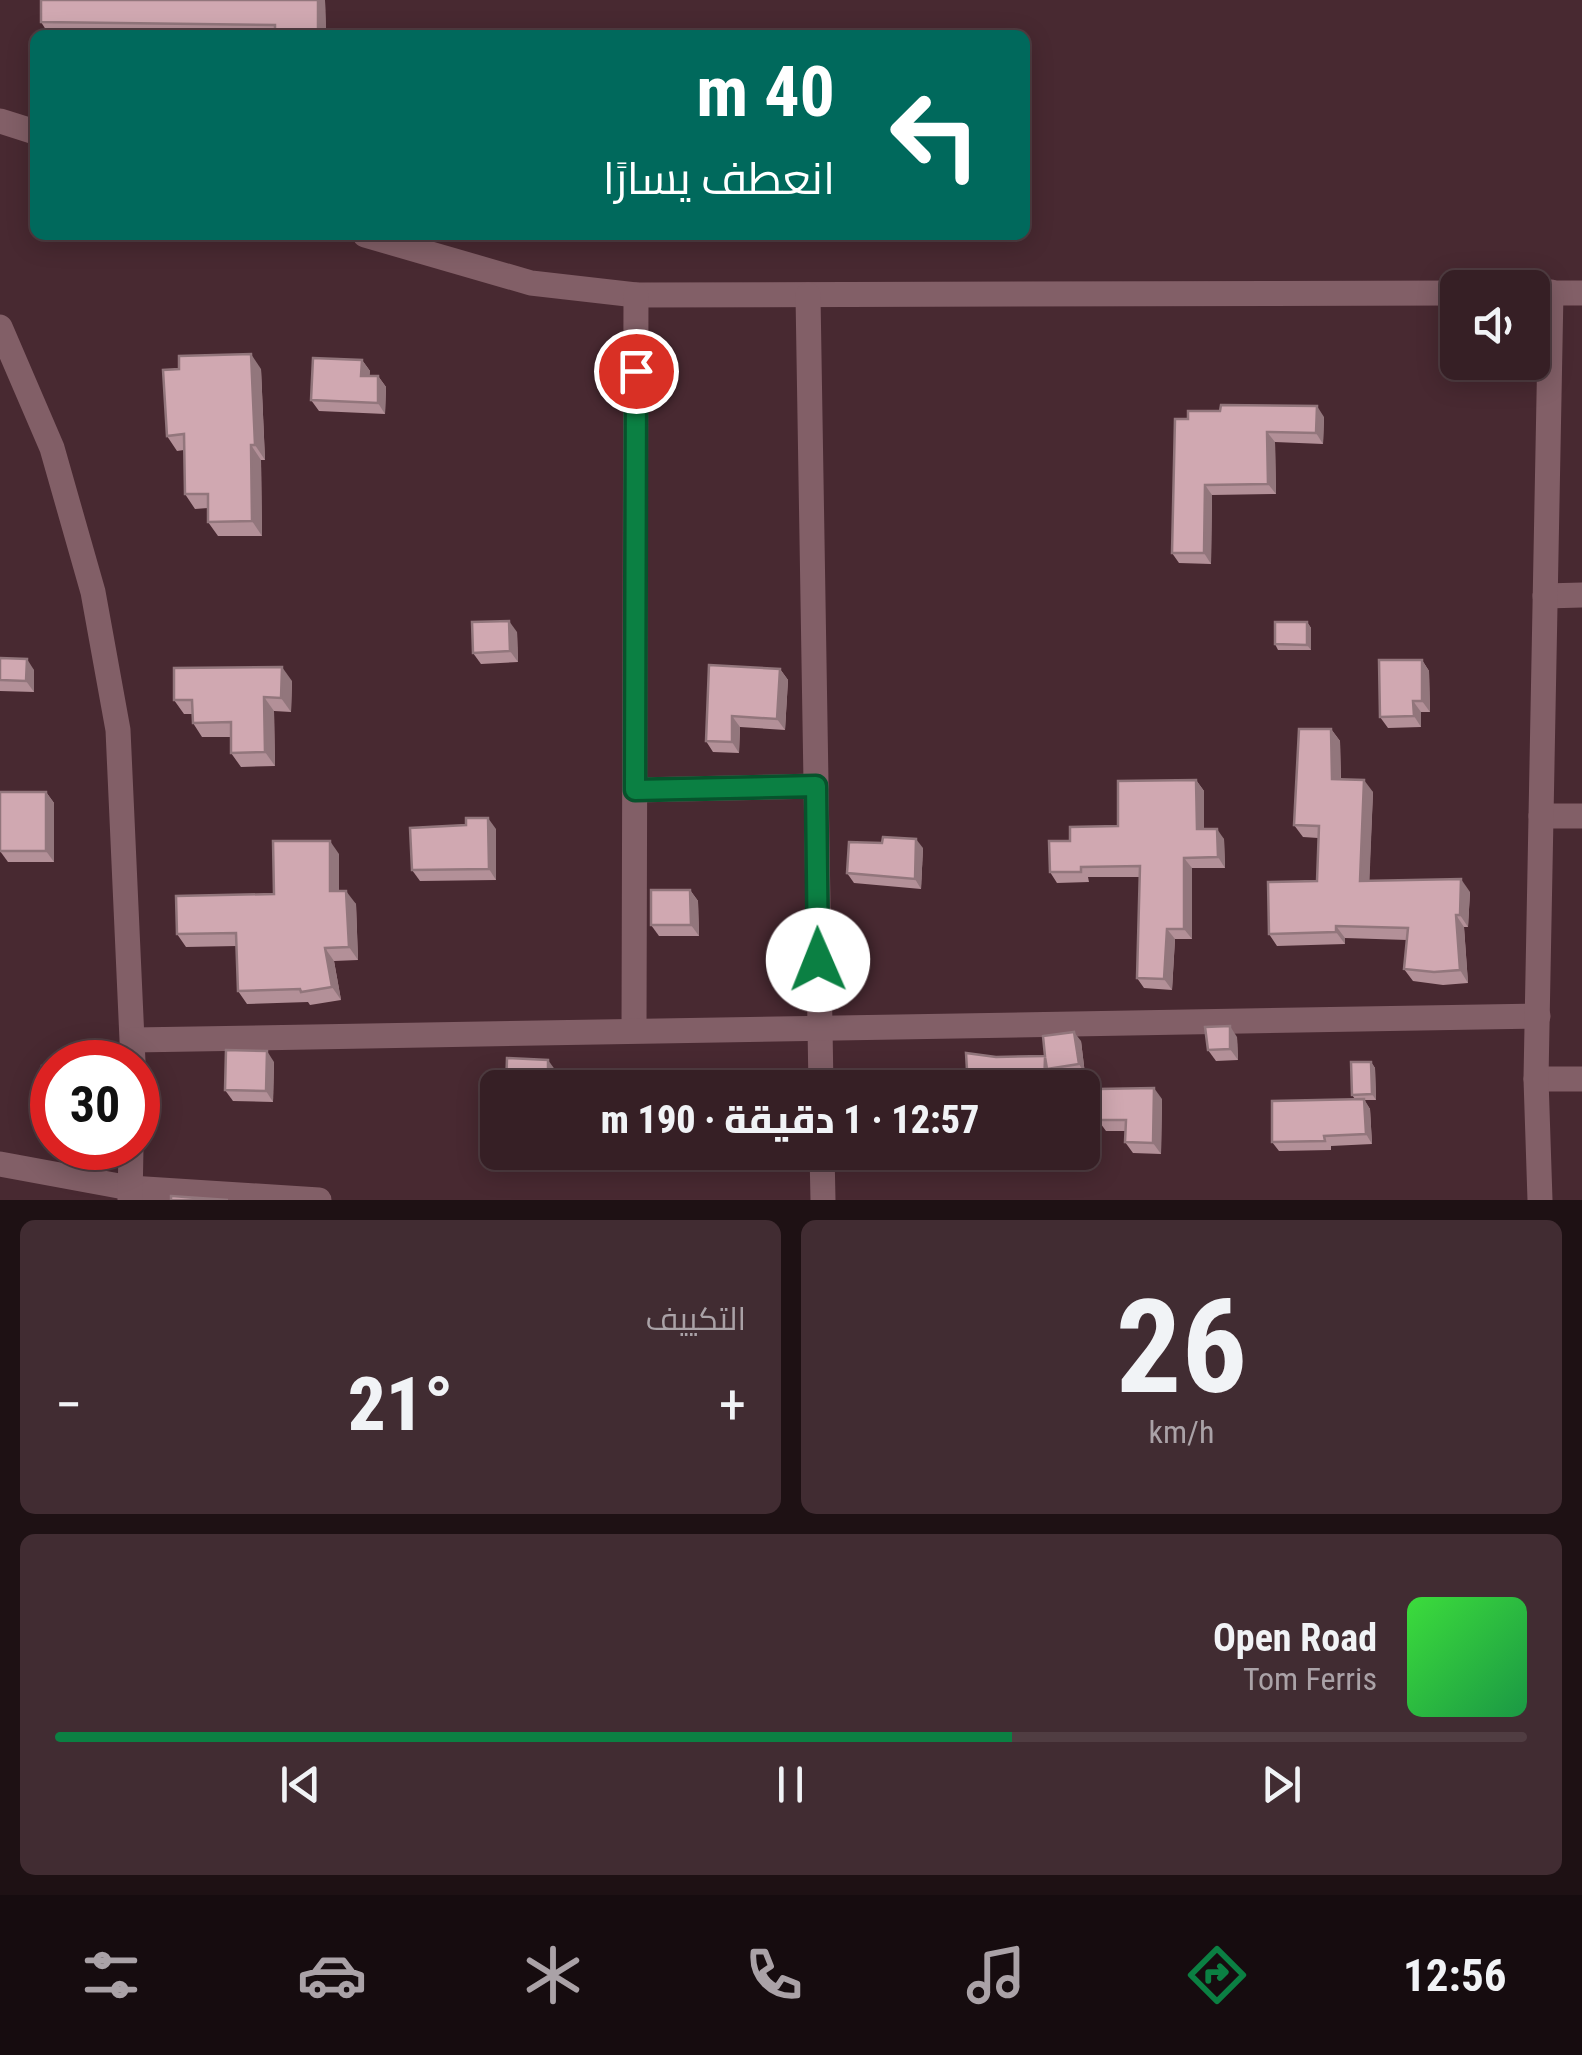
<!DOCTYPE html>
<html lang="ar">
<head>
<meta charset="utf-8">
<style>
  :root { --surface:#361f25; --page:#412c32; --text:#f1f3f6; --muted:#aaa2a7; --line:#503d42; --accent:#0b8043 }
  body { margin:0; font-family:"Roboto Condensed",Cairo,sans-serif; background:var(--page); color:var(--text); direction:rtl; height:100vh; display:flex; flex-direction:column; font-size:38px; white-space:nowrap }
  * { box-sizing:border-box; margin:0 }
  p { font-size:32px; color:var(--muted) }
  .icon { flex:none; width:55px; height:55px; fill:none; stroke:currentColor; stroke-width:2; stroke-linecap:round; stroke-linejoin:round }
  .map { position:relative; height:1200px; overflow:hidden; direction:ltr }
  .sheet { display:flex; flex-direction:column; gap:20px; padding:20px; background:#1e1114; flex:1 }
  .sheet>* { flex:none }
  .hud { position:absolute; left:30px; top:30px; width:1000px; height:210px; border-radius:15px; box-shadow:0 5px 25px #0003,0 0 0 2px var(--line); direction:rtl; background:#00695c; color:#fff; overflow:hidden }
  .controls { position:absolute; left:1440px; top:270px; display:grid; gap:20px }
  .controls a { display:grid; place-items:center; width:110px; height:110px; border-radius:15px; background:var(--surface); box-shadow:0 5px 25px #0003,0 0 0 2px var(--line); font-size:50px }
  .speed { position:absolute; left:30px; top:1040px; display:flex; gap:20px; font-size:50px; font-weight:700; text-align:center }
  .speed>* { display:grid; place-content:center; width:130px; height:130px; border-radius:50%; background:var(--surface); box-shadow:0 5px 25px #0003,0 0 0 2px var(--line); line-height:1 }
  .speed .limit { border:15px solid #d22; background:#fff; color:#111 }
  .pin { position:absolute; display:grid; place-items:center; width:85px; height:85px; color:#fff; margin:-42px; border:5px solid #fff; border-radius:50%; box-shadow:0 2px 10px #0007 }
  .me { position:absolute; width:110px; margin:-55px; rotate:359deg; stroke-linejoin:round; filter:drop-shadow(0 0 8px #0008) }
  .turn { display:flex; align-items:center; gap:35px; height:210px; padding:0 30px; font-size:45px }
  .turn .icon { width:130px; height:130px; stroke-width:2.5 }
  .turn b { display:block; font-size:70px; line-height:85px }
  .big { font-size:75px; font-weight:800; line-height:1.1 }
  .sheet .tile { flex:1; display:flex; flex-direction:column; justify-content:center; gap:15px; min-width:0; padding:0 35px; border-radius:15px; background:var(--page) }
  .sheet .dial { align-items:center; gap:0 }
  .dial b { font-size:130px; line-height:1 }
  .song { display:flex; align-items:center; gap:30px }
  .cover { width:120px; height:120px; border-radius:15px; background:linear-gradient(135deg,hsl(120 70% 55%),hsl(140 70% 35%)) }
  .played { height:10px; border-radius:5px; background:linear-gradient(90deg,var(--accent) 65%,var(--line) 65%) }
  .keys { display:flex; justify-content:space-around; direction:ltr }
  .heat { display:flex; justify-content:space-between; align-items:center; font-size:55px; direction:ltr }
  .sheet .tiles { flex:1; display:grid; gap:20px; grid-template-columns:1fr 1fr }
  .tile:last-child { grid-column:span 2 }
  .trip { position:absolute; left:480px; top:1070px; width:620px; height:100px; border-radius:15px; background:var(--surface); box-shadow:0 5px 25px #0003,0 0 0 2px var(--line); font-weight:800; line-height:100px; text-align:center; direction:rtl }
  .menu { display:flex; height:160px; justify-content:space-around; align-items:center; background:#160c0f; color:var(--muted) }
  .menu .icon { width:70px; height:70px }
  .menu .active { color:var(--accent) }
  .menu b { font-size:45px; color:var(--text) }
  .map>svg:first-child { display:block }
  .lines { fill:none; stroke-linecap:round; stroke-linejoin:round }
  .minor { stroke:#825f67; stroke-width:25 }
  .wall { fill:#b39098 }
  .shaded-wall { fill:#92767c }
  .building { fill:#d0a8b1; stroke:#92767c; stroke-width:2.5 }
  .route-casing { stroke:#07532c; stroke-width:25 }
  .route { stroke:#0b8043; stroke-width:18 }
</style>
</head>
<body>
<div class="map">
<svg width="1582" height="1200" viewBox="0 0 1582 1200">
  <rect width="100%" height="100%" fill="#482931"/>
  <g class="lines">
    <g class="minor">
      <path d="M0 121 35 132"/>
      <path d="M365 235 531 283 636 295 1458 293"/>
      <path d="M1532 293H1582"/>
      <path d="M808 295 821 1088"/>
      <path d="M0 327 52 448 93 592 118 730 133 1062"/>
      <path d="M1545 596 1582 595"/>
      <path d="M635 790 816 786"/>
      <path d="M1541 816H1582"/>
      <path d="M634 1030 636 295"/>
      <path d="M133 1040 1538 1016"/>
      <path d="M1536 1079H1582"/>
      <path d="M822 1152 823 1200"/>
      <path d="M0 1164 130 1188 319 1200"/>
      <path d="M130 1200 131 1148"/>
      <path d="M1540 1200 1536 1079 1551 292"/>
    </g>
  </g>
  <g class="wall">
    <path d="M325 0 326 35 48 33 41 22Z"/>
    <path d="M362 360 370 371 369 376H378L386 387 385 414 319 411 311 400Z"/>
    <path d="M261 369 265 460H261L262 536H218L208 522V508L195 509 185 494 184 450 177 451 167 436Z"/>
    <path d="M1324 417 1323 444 1275 442 1276 494 1212 495 1211 564 1179 563 1172 553 1188 419Z"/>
    <path d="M1307 622 1311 628V650H1278L1275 644Z"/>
    <path d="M517 632 518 662 481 664 473 653Z"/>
    <path d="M0 658 34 670V692L0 691Z"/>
    <path d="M1422 660 1429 671 1430 712H1421V727L1388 728 1380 717Z"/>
    <path d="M780 669 788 680 785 730 740 727 739 753 713 752 706 741Z"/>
    <path d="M292 681 291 712 274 711 275 766 241 767 231 753V737H202L193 723 192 714H184L174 700Z"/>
    <path d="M1331 729 1340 741 1341 779 1373 792 1369 881 1470 892 1468 927H1464L1468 983 1443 985 1413 981 1404 969 1407 940 1345 938V944L1277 946 1269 934 1317 881 1318 838 1303 837 1294 825Z"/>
    <path d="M1196 780 1204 791V829L1224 839 1225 868H1192V939H1175L1172 990 1144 988 1137 978 1140 877H1088L1089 882 1057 883 1050 872 1070 841 1118 826Z"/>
    <path d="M46 792 54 803V862H8L0 851Z"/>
    <path d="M496 829V880L420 881 412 870Z"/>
    <path d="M923 848 921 889 854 883 847 873Z"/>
    <path d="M339 854V891L356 904 358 960 334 961 341 1000 310 1005 308 1002 247 1004 238 991 237 946 186 947 177 934 274 894Z"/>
    <path d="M690 890 698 901 699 936H659L651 925Z"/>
    <path d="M1237 1037 1238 1060 1216 1061 1208 1050Z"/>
    <path d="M1081 1041 1085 1074 1054 1078 1051 1075V1088H968L996 1057 1045 1056Z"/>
    <path d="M274 1062 273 1102 233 1101 225 1090Z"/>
    <path d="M1371 1062 1375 1068 1376 1100H1364L1370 1109 1372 1144 1331 1146V1150L1279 1151 1272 1142 1355 1099 1352 1095Z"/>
    <path d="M52 1066V1094L46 1095 42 1089Z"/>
    <path d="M1162 1099 1161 1154 1133 1153 1125 1142V1131H1106L1098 1120Z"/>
  </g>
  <g class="shaded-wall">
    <path d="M318 0H325L326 35H322L318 30Z"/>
    <path d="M251 354 261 369 265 460 255 445Z"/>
    <path d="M362 360 370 371 369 387 361 376Z"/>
    <path d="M378 376 386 387 385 414 378 403Z"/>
    <path d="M1317 406 1324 417 1323 444 1316 433Z"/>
    <path d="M1267 432 1275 442 1276 494 1268 484Z"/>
    <path d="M251 445 261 460 262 536 252 521Z"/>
    <path d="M1205 485 1212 495 1211 564 1204 553Z"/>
    <path d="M509 621 517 632 518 662 510 651Z"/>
    <path d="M1307 622 1311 628V650L1307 645Z"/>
    <path d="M27 659 34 670V692L26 681Z"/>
    <path d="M1422 660 1429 671 1430 712 1422 701Z"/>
    <path d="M282 667 292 681 291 712 281 698Z"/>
    <path d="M780 669 788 680 785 730 777 719Z"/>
    <path d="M264 697 274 711 275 766 265 752Z"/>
    <path d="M1413 701 1421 712V727L1414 716Z"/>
    <path d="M732 716 740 727 739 753 732 742Z"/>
    <path d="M1331 729 1340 741 1341 791 1332 779Z"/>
    <path d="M1196 780 1204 791V840L1197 829Z"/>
    <path d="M1364 780 1373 792 1369 893 1360 881Z"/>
    <path d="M46 792 54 803V862L46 851Z"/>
    <path d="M488 818 496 829V880L489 869Z"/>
    <path d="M1217 829 1224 839 1225 868 1218 857Z"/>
    <path d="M916 839 923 848 921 889 915 879Z"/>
    <path d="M330 841 339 854V904L330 891Z"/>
    <path d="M1184 858 1192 868V939L1184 929Z"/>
    <path d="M1461 879 1470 892 1468 927 1460 915Z"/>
    <path d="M690 890 698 901 699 936 691 925Z"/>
    <path d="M346 891 356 904 358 960 349 947Z"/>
    <path d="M1456 915 1464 927 1468 983 1460 970Z"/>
    <path d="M1336 926 1345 938V944L1336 932Z"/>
    <path d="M1167 929 1175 939 1172 990 1164 979Z"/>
    <path d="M325 948 334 961 341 1000 332 987Z"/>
    <path d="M1230 1026 1237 1037 1238 1060 1230 1049Z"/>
    <path d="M1074 1032 1081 1041 1085 1074 1079 1064Z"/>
    <path d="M267 1051 274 1062 273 1102 266 1091Z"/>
    <path d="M1045 1057 1047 1069 1051 1075V1088H1044Z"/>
    <path d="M548 1060 556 1071V1088H548Z"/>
    <path d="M1371 1062 1375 1068 1376 1100 1372 1094Z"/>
    <path d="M1154 1088 1162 1099 1161 1154 1153 1143Z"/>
    <path d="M1364 1099 1370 1109 1372 1144 1366 1134Z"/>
  </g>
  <g class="building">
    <path d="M41 0H318V30L275 31V25L41 22Z"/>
    <path d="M251 354 255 445H251L252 521 208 522V494H185L184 434 167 436 163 370 179 369V356Z"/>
    <path d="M313 358 362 360 361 376H378V403L311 400Z"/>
    <path d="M1221 405 1317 406 1316 433 1267 432 1268 484 1205 485 1204 553H1172L1175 419H1188V411H1220Z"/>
    <path d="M509 621 510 651 473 653 472 622Z"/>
    <path d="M1275 622H1307V645L1275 644Z"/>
    <path d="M0 658 27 659 26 681 0 680Z"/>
    <path d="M1379 660H1422V701H1413L1414 716 1380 717Z"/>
    <path d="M709 665 780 669 777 719 732 716V742L706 741Z"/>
    <path d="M282 667 281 698 264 697 265 752 231 753V722L193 723 192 700H174V668Z"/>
    <path d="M1299 729H1331L1332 779 1364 780 1360 881 1461 879 1460 915H1456L1460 970 1434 972 1404 969 1408 928 1336 926V932L1269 934 1268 882 1317 881 1319 826 1294 825Z"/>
    <path d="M1196 780 1197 829H1217L1218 857 1184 858V929H1167L1164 979 1137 978 1140 866 1081 867V872H1050L1049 841H1070V827L1118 826V781Z"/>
    <rect x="0" y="792" width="46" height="59"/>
    <path d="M466 818H488L489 869 412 870 410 828 466 825Z"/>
    <path d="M883 837 916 839 915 879 847 873 849 842 882 843Z"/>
    <path d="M273 841H330V891H346L349 947 325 948 332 987 301 992 300 989 238 991 236 933 177 934 176 896 274 894Z"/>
    <path d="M651 890H690L691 925H651Z"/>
    <path d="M1230 1026V1049L1208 1050 1205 1027Z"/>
    <path d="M1074 1032 1079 1064 1047 1069 1045 1057 1044 1088H968L966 1053 996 1057 1045 1056 1043 1036Z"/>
    <path d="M226 1050 267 1051 266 1091 225 1090Z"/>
    <path d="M507 1058 548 1060V1088H506Z"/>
    <path d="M1351 1062H1371L1372 1094 1352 1095Z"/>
    <rect x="42" y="1066" width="10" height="23"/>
    <path d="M1154 1088 1153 1143 1125 1142 1126 1120H1098V1089Z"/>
    <path d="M1364 1099 1366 1134 1324 1136 1325 1141 1272 1142V1101Z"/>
    <path d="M171 1196 228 1200H171Z"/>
  </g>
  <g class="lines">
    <g class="route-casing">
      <path id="route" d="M636 371 635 790 816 786 818 960"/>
    </g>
    <use href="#route" class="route"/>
  </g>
</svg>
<div class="controls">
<a><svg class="icon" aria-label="sound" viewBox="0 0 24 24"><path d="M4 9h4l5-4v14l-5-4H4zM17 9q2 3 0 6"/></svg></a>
</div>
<div class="speed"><div class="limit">30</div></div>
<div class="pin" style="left:636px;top:371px;background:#d93025"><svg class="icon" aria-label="arrive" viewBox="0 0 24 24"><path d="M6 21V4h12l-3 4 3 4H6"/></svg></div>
<svg class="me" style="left:818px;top:960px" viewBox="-20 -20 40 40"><circle r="19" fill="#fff"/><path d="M0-13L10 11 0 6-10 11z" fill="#0b8043"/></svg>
<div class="trip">12:57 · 1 دقيقة · 190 m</div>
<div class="hud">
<div class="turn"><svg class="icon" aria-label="left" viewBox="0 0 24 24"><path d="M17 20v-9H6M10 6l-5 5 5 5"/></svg><div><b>40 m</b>انعطف يسارًا</div></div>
</div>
</div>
<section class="sheet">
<div class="tiles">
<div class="tile dial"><b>26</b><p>km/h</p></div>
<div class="tile"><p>التكييف</p>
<div class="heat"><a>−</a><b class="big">21°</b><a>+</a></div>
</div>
<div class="tile">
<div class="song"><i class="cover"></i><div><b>Open Road</b><p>Tom Ferris</p></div></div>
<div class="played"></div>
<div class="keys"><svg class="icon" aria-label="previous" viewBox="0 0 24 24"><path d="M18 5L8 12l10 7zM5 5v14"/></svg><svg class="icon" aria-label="pause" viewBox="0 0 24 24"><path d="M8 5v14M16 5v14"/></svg><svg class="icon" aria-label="next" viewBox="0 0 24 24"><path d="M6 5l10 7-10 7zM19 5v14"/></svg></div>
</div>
</div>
</section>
<nav class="menu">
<b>12:56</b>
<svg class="icon active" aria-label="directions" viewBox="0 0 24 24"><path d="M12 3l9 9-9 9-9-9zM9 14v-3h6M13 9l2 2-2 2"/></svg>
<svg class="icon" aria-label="music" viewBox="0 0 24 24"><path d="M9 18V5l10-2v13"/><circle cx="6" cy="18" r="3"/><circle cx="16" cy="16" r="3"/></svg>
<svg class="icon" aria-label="phone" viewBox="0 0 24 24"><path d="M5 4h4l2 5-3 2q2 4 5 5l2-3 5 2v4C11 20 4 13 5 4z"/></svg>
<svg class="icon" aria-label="climate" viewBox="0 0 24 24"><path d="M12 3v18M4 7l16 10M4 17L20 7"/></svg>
<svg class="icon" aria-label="car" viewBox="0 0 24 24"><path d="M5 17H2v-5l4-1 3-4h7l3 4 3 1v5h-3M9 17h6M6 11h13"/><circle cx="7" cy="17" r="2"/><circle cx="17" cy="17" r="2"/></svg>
<svg class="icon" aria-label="filters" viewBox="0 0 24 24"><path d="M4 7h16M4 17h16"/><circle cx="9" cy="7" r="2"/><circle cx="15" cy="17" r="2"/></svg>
</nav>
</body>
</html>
